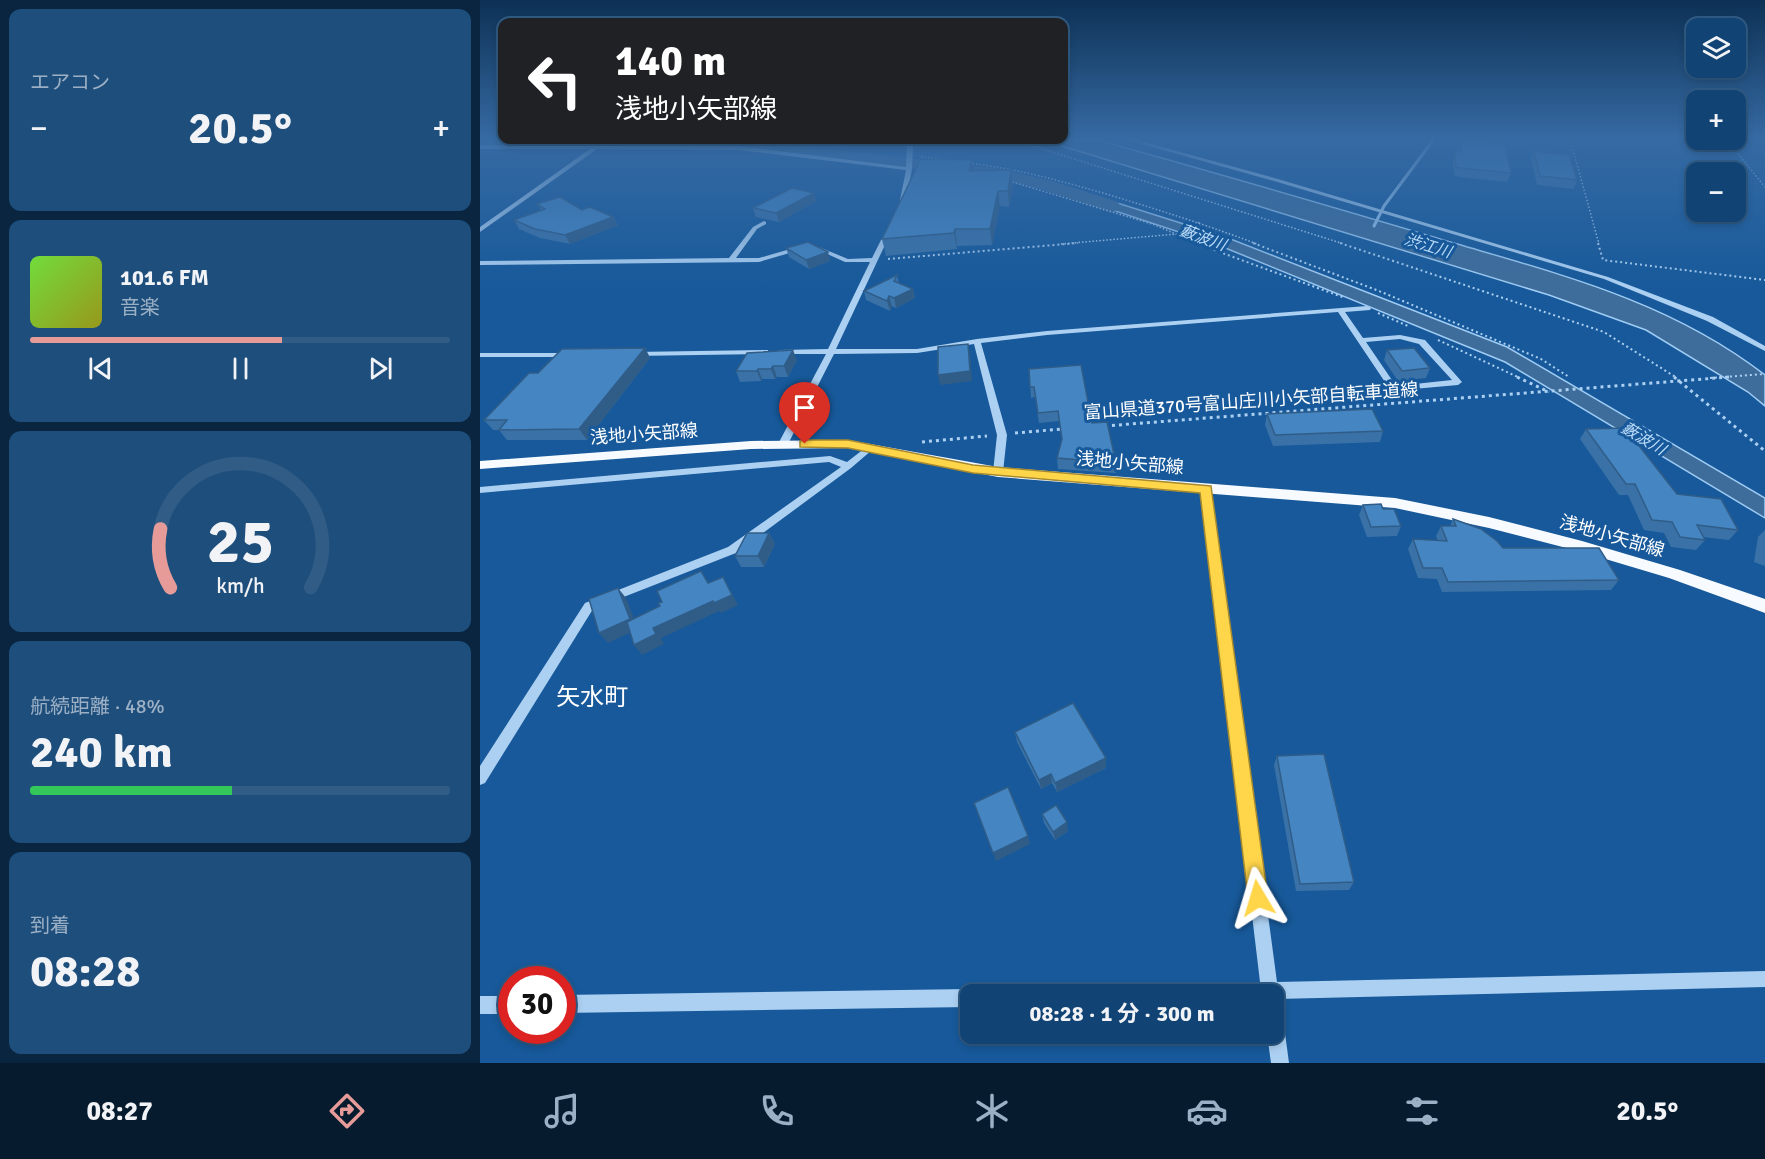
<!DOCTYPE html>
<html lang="ja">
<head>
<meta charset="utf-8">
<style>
  :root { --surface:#114374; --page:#1e4e7c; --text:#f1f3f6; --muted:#9cb0c5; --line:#305c86; --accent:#e69b98 }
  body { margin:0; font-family:Signika,"Noto Sans JP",sans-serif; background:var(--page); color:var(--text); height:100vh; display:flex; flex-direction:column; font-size:22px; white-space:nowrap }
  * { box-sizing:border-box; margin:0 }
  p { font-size:20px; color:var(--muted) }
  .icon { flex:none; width:33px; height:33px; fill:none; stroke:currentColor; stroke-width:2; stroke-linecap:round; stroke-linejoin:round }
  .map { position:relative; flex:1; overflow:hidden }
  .sheet { display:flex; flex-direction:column; gap:9px; padding:9px; background:#092540; width:480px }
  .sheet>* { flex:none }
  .banner { position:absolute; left:18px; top:18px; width:570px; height:126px; border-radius:12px; box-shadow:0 3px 9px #0003,0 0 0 2px var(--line); background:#202124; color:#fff; overflow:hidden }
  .tools { position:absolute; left:1206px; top:18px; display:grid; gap:12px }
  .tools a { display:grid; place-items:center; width:60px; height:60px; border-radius:12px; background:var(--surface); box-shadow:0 3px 9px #0003,0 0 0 2px var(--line); font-size:30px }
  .speed { position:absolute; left:18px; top:966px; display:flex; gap:12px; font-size:30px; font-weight:700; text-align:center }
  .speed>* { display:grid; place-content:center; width:78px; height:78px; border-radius:50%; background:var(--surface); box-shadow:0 3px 9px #0003,0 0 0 2px var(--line); line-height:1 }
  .speed .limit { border:9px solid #d22; background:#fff; color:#111 }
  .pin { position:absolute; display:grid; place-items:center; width:51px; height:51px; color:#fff; margin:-62px -26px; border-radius:50% 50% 50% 0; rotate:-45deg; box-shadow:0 0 6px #0007 }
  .pin .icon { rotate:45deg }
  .me { position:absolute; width:66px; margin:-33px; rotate:353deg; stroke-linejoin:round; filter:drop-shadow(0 0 4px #0008) }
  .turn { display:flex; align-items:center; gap:21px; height:126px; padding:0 18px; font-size:27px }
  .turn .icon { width:78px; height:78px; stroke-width:2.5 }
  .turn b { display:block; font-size:42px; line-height:51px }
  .big { font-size:45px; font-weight:700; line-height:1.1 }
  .sheet .tile { flex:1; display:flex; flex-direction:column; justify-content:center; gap:9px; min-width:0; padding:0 21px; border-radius:12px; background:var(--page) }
  .sheet .dial { align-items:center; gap:0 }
  .dial svg { height:156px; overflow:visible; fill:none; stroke:var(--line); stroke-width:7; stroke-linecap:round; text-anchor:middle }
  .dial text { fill:var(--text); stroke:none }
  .song { display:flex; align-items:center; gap:18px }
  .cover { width:72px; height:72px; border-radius:9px; background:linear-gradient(135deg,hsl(100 70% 55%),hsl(60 70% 35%)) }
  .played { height:6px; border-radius:3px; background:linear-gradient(90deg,var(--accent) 60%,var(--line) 60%) }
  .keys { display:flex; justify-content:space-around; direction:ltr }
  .heat { display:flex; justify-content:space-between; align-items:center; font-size:33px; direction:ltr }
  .charge { height:9px; border-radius:4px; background:linear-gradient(90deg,#34c759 48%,var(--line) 0) }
  .trip { position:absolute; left:480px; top:984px; width:324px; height:60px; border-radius:12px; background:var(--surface); box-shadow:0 3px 9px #0003,0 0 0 2px var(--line); font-weight:700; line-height:60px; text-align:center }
  .tab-bar { display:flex; height:96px; justify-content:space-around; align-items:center; background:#071b2e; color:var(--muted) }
  .tab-bar .icon { width:42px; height:42px }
  .tab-bar .selected { color:var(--accent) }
  .tab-bar b { font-size:27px; color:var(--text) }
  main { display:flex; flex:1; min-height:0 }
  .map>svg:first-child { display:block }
  .water { fill:#3f6d9b; stroke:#9fccf4; stroke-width:1.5 }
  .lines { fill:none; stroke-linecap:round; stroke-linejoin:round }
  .stream { stroke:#9fccf4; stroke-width:3 }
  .river { fill:#3f6d9b; fill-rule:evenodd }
  .path-far2 { stroke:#acd0f2; stroke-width:1.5; stroke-dasharray:1.5 2; stroke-linecap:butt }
  .path-far1 { stroke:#acd0f2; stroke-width:2; stroke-dasharray:2 3; stroke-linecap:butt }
  .path { stroke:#acd0f2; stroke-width:3; stroke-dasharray:3 4; stroke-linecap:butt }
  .minor { fill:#acd0f2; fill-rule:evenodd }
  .major { fill:#f7fbff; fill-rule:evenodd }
  .wall { fill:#3a72a7 }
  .shaded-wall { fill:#305d88 }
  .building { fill:#4485c2; stroke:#305d88; stroke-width:1.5 }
  .route { fill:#ffd54a; stroke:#a68a30; stroke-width:1.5 }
  .labels { text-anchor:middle; stroke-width:6; stroke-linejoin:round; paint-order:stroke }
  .far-water-label { font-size:16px; font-style:italic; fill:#b9daf8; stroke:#17599a }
  .street-label { font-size:18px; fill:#fff; stroke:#17599a }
  .near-neighbourhood-label { font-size:24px; fill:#fff; stroke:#17599a }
</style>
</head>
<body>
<main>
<section class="sheet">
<div class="tile"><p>エアコン</p>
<div class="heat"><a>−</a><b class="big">20.5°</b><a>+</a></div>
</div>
<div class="tile">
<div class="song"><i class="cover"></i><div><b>101.6 FM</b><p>音楽</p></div></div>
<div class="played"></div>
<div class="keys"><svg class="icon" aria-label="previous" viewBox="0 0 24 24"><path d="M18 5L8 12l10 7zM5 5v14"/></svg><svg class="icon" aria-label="pause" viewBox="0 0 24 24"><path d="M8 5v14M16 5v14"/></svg><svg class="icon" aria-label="next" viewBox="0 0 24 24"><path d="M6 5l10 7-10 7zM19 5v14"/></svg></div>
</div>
<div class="tile dial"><svg viewBox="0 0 100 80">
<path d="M14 69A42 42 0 1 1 86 69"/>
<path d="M14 69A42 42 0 0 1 9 39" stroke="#e69b98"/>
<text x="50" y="56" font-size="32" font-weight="700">25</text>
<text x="50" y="72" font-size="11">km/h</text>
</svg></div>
<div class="tile"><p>航続距離 · 48%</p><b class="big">240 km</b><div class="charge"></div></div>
<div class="tile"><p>到着</p><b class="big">08:28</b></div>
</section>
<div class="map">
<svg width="1285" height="1063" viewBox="0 0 1285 1063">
  <rect width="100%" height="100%" fill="#17599a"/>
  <g class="water">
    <path d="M614 139C729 171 843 204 957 238 1074 273 1187 299 1285 375V406L1268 392 1166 330 1069 295 562 140Z"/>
    <path d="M593 189 748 238 1027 347 1285 498V518L1025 362 738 245 587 195Z"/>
  </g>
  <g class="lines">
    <path class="stream" d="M894 226 904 206 954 139"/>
    <path class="river" d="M0 139 267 140 515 168 572 181 638 202 640 206 638 210 631 212 560 189 515 178 264 149 0 147Z"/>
    <g class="path-far2">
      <path d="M1090 139 1119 244"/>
      <path d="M534 140 864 244"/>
      <path d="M1247 140 1285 187"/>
      <path d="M441 157 462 159"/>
      <path d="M489 163C539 169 585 182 633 196 682 211 730 226 777 244"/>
      <path d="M529 181 675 225 718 244"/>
      <path d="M581 244 697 234 720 222"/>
    </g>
    <g class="path-far1">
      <path d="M715 243 865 298"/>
      <path d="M773 243 899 291 1061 359 1089 377"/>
      <path d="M860 243 1124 332 1197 378"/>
      <path d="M1118 243 1123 260 1285 280"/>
      <path d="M408 259 598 243"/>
      <path d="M898 313 928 326"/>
      <path d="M958 340 1040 378"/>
      <path d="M1230 378 1285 374"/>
    </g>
    <g class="path">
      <path d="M1037 377 1069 392"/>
      <path d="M1194 377 1285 451"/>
      <path d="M625 426 1249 377"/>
      <path d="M535 433 582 429"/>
      <path d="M442 442 507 436"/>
    </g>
    <g class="minor">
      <path d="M644 139H653L798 179 1128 277 1233 317 1285 346V351L1227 321 1124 279 794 181Z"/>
      <path d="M123 140H129L121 146H258L426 167 427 144 432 140H437L433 144 432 169 426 200 423 202 420 200 426 170 258 150 117 149 0 232V227L110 149H0V145L114 146Z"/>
      <path d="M284 221 286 222V224L277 229 256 258H279L321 246 324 248 323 249 279 262 0 265V261L249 258 273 227Z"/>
      <path d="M409 228 412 230 356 349H437L497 339 567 331 887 306 891 308 890 310 865 312 883 338 920 335 945 340 982 382 978 385 911 391 858 312 567 335 501 343 527 435 523 472 518 475 513 472 517 435 494 344 437 353 354 354 308 444 303 447 300 446 298 444 346 354H300L296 352 300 350 348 349 390 262H365L334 248 339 247 368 259 392 258 406 230ZM920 339 939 344 972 380 916 386 886 342Z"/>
      <path d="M285 350H288V354L153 356 149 354 153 352Z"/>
      <path d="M0 353H90L94 355 90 357H0Z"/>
      <path d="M389 445 394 448 392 450 371 468 256 553 113 609 5 783 0 785V766L105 603 248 547 361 467 349 462 0 493V487L350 456 367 462Z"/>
      <path d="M726 486 731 489 797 982 1285 971V987L797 999 794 1001V994H618L620 988 626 986 780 982 721 489Z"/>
      <path d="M490 989 496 992 497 994H490V1007L82 1013V995Z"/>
      <rect x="0" y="996" width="32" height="18"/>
      <path d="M794 1009 800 1012 803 1018 809 1063H791L787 1034H794Z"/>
    </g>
    <path class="major" d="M368 440 518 467 915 498 1009 517 1102 541 1200 570 1285 599V613L1189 578 1102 552 1009 528 915 508 518 477 368 448 271 449 0 469V461L271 441Z"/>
  </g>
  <g class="wall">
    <path d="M979 139 1031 173 1027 182 979 177 974 175 973 160 975 151 978 152 977 146Z"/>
    <path d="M1054 151 1097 180 1094 189 1057 185 1051 159Z"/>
    <path d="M493 170 533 185 529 207 520 206 512 245 477 246V249L406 256 402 239Z"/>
    <path d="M334 193 336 201 299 222 276 217 273 208Z"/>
    <path d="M57 204 102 210 133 217 138 225 90 244 60 238 39 229 34 220 61 210Z"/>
    <path d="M306 248 350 261 329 269 309 257Z"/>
    <path d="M417 275 419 283 433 289 435 298 416 308 412 306 410 311 386 300 384 291Z"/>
    <path d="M165 348 170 358 107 440H27L19 430H13L4 420 58 373Z"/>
    <path d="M907 350 950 368 946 378 918 381 904 360Z"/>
    <path d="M317 360 308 377H297L295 379H282L281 381 260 382 256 371Z"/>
    <path d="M549 369 612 423 636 463V473L578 469 577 458 582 441 579 421 559 423 555 397 551 398Z"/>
    <path d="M787 414 903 431 900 442 793 446 785 425Z"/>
    <path d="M1106 429 1197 494 1258 530 1249 540 1223 537 1225 540 1216 550 1191 547 1184 533 1164 530 1148 495H1139L1100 439Z"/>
    <path d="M883 505 903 509 921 526 917 536 887 537 879 515Z"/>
    <path d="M973 519 1023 548 1139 580 1131 590 962 592 957 579 938 578 928 549 933 539 958 541 956 536 961 526H970Z"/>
    <path d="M1285 530V566L1274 562 1278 537Z"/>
    <path d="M289 533 295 544 284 567H261L255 556Z"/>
    <path d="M535 732 626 768 577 792 572 783 561 789 537 742Z"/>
    <path d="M797 756 874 882 869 890 816 891 794 765Z"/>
    <path d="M562 814 588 831 575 840 564 823Z"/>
  </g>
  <g class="shaded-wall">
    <path d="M492 160 494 174 489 171Z"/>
    <path d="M531 170 533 185 529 207 528 191Z"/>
    <path d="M518 191 520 206 512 245 510 229Z"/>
    <path d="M334 193 336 201 299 222 296 213Z"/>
    <path d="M133 217 138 225 90 244 85 235Z"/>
    <path d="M475 229 477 246V249L474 233Z"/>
    <path d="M348 252 350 261 329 269 326 260Z"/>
    <path d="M433 289 435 298 416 308 414 298Z"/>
    <path d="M409 296 412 306 410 311 407 301Z"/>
    <path d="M488 344 490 354 492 381 460 385 458 375Z"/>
    <path d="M165 348 170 358 107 440 99 429Z"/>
    <path d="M313 350 317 360 308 377 304 366Z"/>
    <path d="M293 366 297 377 295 379 291 369Z"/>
    <path d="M278 369 282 379 281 381 277 371Z"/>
    <path d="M289 533 295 544 284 567 278 556Z"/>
    <path d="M243 577 258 605 241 613 239 611 181 638 184 644 162 655 154 645 173 628 233 601Z"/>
    <path d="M138 588 146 598 158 629 128 643 119 633Z"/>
    <path d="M626 758V768L577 792 575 783Z"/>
    <path d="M571 774 572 783 561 789 559 780Z"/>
    <path d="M587 822 588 831 575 840 573 832Z"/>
    <path d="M548 836 550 844 516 861 513 853Z"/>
  </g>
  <g class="building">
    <path d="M980 139 1025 143 1031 173 982 168 976 167 975 151 981 152Z"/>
    <path d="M1054 151 1089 155 1097 180 1060 176Z"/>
    <path d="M441 159 492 160 489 171 531 170 528 191H518L510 229H475L474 233 402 239Z"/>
    <path d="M312 188 334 193 296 213 273 208Z"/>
    <path d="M80 197 102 210 110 207 133 217 85 235 55 229 34 220 65 209 57 204Z"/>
    <path d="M328 242 348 252 326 260 306 248Z"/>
    <path d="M417 275 414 281 433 289 414 298 409 296 407 301 384 291Z"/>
    <path d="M488 344 490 371 458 375V347Z"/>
    <path d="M165 348 99 429 19 430 27 420H4L49 373H58L82 349Z"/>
    <path d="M934 348 950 368 922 371 907 350Z"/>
    <path d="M313 350 304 366H293L291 369H278L277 371H256L267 353Z"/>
    <path d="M601 365 612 423 627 422 636 463 577 458 582 439 578 411 558 413 554 387H550L549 369Z"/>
    <path d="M892 409 903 431 795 435 787 414Z"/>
    <path d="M1145 428 1197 494 1241 499 1258 530 1217 525 1225 540 1200 537 1192 522 1172 520 1155 484H1146L1106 429Z"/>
    <path d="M901 504 903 509H914L921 526 891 527 883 505Z"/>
    <path d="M973 519 1001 529 1017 541 1023 548H1119L1139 580 968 582 962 568H943L933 539 967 541 961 526H976Z"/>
    <path d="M267 533H289L278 556H255Z"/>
    <path d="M221 571 228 583 243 577 252 595 234 603 233 601 173 628 176 634 154 645 147 622 180 606 178 603 182 602 177 591Z"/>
    <path d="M138 588 150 619 119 633 109 599Z"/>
    <path d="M593 703 626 758 575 783 571 774 559 780 535 732Z"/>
    <path d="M844 754 874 882 820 884 797 756Z"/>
    <path d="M528 787 548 836 513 853 494 803Z"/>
    <path d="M576 805 587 822 573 832 562 814Z"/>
  </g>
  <linearGradient id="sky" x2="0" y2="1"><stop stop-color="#0d3155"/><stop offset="0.48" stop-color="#366aa3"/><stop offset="1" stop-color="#366aa3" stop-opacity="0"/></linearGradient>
  <rect width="1285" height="288" fill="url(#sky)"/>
  <path class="route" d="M325 440H368L493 465 731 486 788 898 785 906 778 909 771 906 768 898 720 493 493 473 368 448 320 447V441Z"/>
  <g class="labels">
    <g class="far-water-label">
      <text transform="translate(723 237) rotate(20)" y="6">藪波川</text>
      <text transform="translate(948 245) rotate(17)" y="6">渋江川</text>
      <text transform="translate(1164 438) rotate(31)" y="6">藪波川</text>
    </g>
    <g class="street-label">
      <text transform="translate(771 401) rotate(-4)" y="6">富山県道370号富山庄川小矢部自転車道線</text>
      <text transform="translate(164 434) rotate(-4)" y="6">浅地小矢部線</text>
      <text transform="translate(650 463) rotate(5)" y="6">浅地小矢部線</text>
      <text transform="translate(1132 536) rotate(16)" y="6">浅地小矢部線</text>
    </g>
    <g class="near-neighbourhood-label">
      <text x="112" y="705">矢水町</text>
    </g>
  </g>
</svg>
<div class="tools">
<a><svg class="icon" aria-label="layers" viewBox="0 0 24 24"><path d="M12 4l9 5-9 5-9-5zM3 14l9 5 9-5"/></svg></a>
<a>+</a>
<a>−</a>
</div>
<div class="speed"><div class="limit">30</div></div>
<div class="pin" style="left:325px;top:444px;background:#d93025"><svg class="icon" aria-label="arrive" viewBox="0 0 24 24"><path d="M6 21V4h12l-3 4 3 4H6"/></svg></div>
<svg class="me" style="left:778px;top:898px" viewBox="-20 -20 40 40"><path d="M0-17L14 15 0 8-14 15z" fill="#ffd54a" stroke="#fff" stroke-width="4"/></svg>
<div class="trip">08:28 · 1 分 · 300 m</div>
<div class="banner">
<div class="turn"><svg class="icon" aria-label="left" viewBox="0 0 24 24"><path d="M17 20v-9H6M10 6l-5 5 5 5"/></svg><div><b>140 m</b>浅地小矢部線</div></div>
</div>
</div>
</main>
<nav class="tab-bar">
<b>08:27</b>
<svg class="icon selected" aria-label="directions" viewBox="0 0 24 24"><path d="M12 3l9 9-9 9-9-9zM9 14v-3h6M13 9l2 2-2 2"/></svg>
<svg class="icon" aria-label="music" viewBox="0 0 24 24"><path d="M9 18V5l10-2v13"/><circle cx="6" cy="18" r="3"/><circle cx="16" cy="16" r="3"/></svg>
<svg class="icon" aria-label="phone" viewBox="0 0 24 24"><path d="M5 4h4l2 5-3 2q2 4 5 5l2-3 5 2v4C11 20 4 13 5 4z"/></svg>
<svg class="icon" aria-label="climate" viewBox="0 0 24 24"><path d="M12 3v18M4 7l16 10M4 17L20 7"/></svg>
<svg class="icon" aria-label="car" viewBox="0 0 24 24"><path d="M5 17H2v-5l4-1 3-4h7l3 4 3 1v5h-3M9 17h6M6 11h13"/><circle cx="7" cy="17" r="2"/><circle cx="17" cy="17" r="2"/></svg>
<svg class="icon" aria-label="filters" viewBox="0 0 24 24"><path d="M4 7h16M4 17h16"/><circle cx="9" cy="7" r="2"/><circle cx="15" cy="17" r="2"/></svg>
<b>20.5°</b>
</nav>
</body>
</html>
